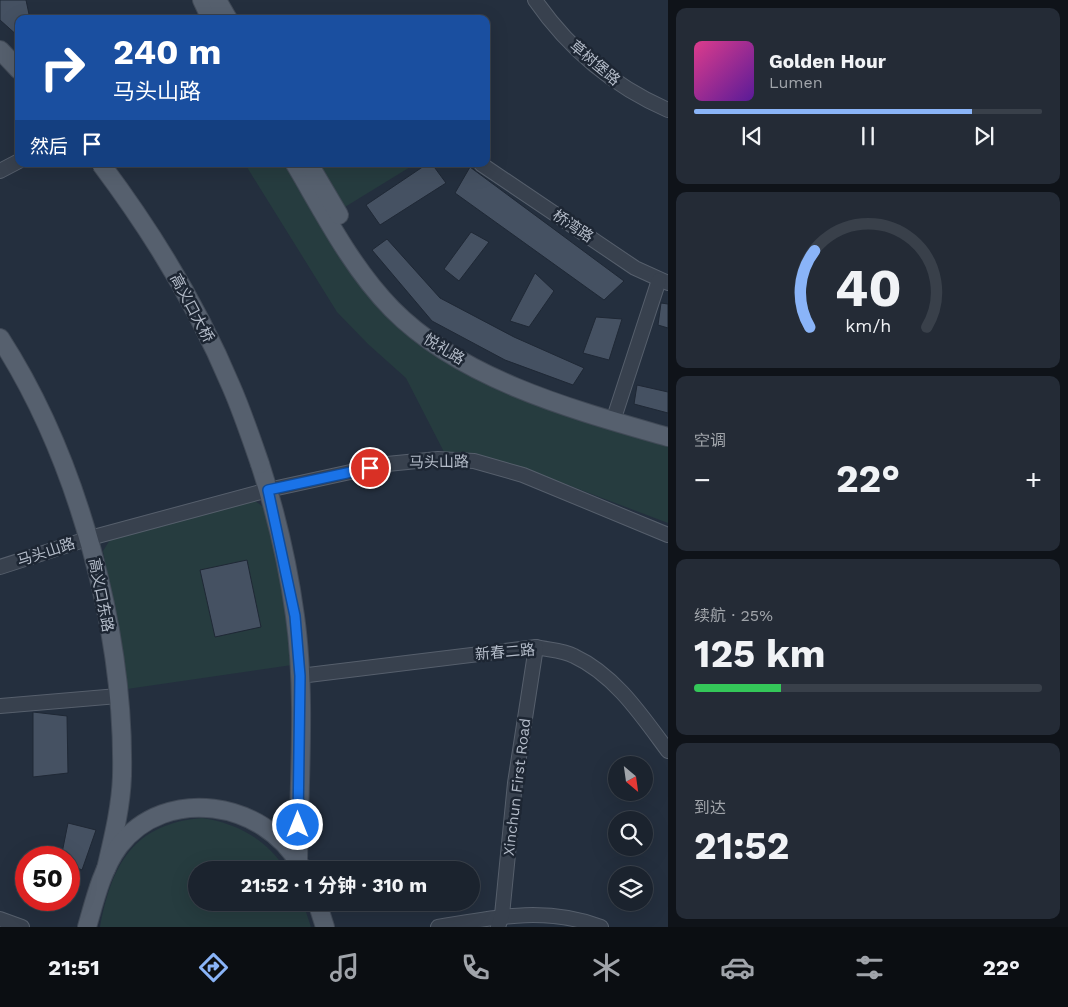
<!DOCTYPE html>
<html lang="zh">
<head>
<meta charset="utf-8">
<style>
  :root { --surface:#1b232e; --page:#242b36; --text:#f1f3f6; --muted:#a0a4aa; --line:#39404a; --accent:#8ab4f8 }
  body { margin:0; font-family:"Work Sans","Noto Sans SC",sans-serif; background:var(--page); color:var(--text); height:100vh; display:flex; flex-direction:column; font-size:19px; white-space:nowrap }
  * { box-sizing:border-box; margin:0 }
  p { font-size:16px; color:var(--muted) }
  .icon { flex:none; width:28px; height:28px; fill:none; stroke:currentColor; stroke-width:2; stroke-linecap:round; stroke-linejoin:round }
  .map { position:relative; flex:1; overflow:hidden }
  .side { display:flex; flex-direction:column; gap:8px; padding:8px; background:#0f1319; width:400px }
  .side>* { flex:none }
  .guide { position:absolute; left:15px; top:15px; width:475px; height:152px; border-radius:10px; box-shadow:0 5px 20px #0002,0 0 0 1px var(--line); background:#1a4fa0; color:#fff; overflow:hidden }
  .needle { width:32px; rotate:151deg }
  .buttons { position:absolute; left:608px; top:756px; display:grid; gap:10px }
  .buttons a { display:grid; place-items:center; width:45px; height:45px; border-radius:50%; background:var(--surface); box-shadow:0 5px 20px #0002,0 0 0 1px var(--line); font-size:25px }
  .speed { position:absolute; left:15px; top:846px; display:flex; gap:10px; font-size:25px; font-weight:700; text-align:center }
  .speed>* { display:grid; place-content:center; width:65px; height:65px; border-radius:50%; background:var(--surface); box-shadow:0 5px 20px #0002,0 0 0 1px var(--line); line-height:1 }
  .speed .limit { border:8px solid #d22; background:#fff; color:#111 }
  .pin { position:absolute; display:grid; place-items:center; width:42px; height:42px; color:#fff; margin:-21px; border:2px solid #fff; border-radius:50%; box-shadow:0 1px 5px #0007 }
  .me { position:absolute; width:55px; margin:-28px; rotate:0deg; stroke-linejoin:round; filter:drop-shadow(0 0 4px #0008) }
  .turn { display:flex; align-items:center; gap:18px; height:105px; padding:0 15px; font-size:22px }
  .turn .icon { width:65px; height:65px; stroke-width:2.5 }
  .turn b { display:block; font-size:35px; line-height:42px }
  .then { display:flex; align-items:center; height:48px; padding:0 15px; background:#0003; gap:10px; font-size:19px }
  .big { font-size:38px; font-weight:700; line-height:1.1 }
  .side .card { flex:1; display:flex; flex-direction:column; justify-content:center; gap:8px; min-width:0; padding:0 18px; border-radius:10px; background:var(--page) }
  .side .dial { align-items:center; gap:0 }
  .dial svg { height:130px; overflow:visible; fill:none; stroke:var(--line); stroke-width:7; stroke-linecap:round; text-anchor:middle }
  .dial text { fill:var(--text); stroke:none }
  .song { display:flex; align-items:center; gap:15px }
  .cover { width:60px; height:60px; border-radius:8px; background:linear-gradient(135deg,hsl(330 70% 55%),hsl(270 70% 35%)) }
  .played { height:5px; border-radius:2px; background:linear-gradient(90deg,var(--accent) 80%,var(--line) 80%) }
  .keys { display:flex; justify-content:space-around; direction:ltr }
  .heat { display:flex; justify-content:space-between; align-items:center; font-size:28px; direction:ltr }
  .charge { height:8px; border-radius:4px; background:linear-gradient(90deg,#34c759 25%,var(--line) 0) }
  .trip { position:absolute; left:188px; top:861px; width:292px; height:50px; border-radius:25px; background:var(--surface); box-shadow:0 5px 20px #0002,0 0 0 1px var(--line); font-weight:700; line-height:50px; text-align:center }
  .tabs { display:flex; height:80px; justify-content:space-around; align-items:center; background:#0b0e12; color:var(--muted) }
  .tabs .icon { width:35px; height:35px }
  .tabs .current { color:var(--accent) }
  .tabs b { font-size:22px; color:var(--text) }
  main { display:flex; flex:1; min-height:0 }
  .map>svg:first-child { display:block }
  .green { fill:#263c3f }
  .building { fill:#455162; stroke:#1f2835 }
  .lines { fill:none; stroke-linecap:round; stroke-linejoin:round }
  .minor-casing { stroke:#565f6c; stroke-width:16 }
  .major-casing { stroke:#414a57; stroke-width:20 }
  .minor { stroke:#38414e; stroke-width:14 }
  .major { stroke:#56606e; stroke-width:18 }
  .major-bridge-casing { stroke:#414a57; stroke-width:20; stroke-linecap:butt }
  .major-bridge { stroke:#56606e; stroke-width:18 }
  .route-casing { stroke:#114b97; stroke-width:12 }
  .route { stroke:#1a73e8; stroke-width:9 }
  .labels { text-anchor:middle; stroke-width:5; stroke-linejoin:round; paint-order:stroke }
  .street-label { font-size:15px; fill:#b4bcc9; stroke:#1d2633 }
</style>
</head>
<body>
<main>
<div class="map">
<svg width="668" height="927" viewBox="0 0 668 927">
  <rect width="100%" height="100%" fill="#242f3e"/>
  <g class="green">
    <path d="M245 164H287L416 337 668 445V523L523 468 474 453 444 452 406 378 368 344 337 312Z"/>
    <path d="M318 164H415L340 210Z"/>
    <path d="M255 501 265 508 289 617 292 665 127 689 103 551 110 540Z"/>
    <path d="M202 818C236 823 267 839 286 870H196V902L303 903 311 927H100C112 864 133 824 202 818Z"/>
  </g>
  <g class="building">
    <path d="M0 0H26L30 19H19V37L0 20Z"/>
    <path d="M427 164H432L446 183 380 225 366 205Z"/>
    <path d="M470 167 624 281 604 300 455 193Z"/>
    <path d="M471 232 489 242 459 281 444 269Z"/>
    <path d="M387 239 440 298 514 337 584 368 573 385 505 360 432 321 372 250Z"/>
    <path d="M535 273 554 291 529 327 510 321Z"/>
    <path d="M661 303 668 304V328L658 325Z"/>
    <path d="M596 317 622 319 609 360 583 353Z"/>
    <path d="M637 385 668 392V413L634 404Z"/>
    <path d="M247 560 261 627 215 637 200 570Z"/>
    <path d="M33 712 67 716 68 773 33 777Z"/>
    <path d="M68 823 96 830 82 870 69 864V858H61Z"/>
  </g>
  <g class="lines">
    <g class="minor-casing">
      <g id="minor">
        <path d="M535 0C569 49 613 86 668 110"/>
        <path d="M481 164 635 268 668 283"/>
        <path d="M0 171 19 161"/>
        <path d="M613 421 659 280"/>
        <path d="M0 567 90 538 268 490 387 464 438 459 474 461 523 475 668 535"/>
        <path d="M300 676 536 647C548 650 563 650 574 656 615 675 642 716 668 751"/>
        <path d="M0 706 118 696"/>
        <path d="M0 919 22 927"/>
        <path d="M438 927C495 917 546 906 601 927"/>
        <path d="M498 927 502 915 515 783 536 647"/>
      </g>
    </g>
    <g class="major-casing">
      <g id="major">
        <path d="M202 0 211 19"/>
        <path d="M217 0 228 19"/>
        <path d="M0 50 19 70"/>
        <path d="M295 164C324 213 351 267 392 309 462 380 574 410 668 437"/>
        <path d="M309 164 339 215"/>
        <path d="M0 338C78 459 125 633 122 776 121 807 113 839 106 869"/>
        <path d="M260 464C276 513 288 565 295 616 306 694 299 782 298 862"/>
        <path d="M317 902 325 927"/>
        <path d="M87 927C95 899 102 869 119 846 166 785 264 801 300 865"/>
      </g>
    </g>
    <use href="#minor" class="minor"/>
    <use href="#major" class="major"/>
    <g class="major-bridge-casing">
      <path id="major-bridge" d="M101 164C152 232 198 307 231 386 242 411 251 438 260 464"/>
    </g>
    <use href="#major-bridge" class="major-bridge"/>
  </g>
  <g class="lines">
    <g class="route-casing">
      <path id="route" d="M298 825 300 676 295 616 268 490 370 468"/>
    </g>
    <use href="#route" class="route"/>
  </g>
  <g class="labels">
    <g class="street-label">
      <text transform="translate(595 63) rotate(40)" y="5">草树堡路</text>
      <text transform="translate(573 226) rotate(34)" y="5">桥湾路</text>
      <text transform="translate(192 308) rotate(62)" y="5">高义口大桥</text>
      <text transform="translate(444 349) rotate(31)" y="5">悦礼路</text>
      <text transform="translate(439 462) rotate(-1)" y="5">马头山路</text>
      <text transform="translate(46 552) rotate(-18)" y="5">马头山路</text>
      <text transform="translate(101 595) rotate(79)" y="5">高义口东路</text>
      <text transform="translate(505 652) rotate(-5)" y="5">新春二路</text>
      <text transform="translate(517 787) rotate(-83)" y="5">Xinchun First Road</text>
    </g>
  </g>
</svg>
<div class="buttons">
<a><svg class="needle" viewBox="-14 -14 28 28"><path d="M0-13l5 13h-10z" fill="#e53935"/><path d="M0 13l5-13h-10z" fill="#a0a4aa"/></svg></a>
<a><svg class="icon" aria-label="search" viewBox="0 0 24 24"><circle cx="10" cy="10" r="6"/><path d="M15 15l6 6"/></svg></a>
<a><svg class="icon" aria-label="layers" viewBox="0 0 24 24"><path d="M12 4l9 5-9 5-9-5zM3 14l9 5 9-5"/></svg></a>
</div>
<div class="speed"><div class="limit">50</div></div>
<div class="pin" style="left:370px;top:468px;background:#d93025"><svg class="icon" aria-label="arrive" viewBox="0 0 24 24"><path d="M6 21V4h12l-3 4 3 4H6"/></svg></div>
<svg class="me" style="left:298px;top:825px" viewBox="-20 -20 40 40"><circle r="17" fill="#1a73e8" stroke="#fff" stroke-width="3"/><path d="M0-11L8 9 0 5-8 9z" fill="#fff"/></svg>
<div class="trip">21:52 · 1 分钟 · 310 m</div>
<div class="guide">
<div class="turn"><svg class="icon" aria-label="right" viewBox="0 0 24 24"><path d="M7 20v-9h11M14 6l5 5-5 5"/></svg><div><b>240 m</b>马头山路</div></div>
<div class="then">然后<svg class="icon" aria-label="arrive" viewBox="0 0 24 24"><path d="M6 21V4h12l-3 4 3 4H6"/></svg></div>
</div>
</div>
<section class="side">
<div class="card">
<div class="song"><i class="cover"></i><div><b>Golden Hour</b><p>Lumen</p></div></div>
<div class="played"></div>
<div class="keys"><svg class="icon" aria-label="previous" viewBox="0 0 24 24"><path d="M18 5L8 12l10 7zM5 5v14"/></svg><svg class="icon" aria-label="pause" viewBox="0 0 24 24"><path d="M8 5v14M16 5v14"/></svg><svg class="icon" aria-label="next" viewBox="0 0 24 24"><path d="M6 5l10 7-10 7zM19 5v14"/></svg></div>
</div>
<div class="card dial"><svg viewBox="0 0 100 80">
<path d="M14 69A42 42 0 1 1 86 69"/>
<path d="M14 69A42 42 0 0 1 17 22" stroke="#8ab4f8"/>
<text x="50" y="56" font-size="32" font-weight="700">40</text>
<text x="50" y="72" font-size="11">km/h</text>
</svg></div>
<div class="card"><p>空调</p>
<div class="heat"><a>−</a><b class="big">22°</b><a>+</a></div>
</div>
<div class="card"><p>续航 · 25%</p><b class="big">125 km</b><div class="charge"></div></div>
<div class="card"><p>到达</p><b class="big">21:52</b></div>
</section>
</main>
<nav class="tabs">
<b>21:51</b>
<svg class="icon current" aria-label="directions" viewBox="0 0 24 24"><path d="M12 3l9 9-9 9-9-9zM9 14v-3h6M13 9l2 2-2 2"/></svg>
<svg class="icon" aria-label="music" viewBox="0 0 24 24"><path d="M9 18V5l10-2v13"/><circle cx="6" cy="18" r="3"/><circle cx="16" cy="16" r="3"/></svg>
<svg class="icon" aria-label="phone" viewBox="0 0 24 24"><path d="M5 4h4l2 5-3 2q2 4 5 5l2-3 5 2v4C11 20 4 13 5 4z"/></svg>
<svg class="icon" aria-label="climate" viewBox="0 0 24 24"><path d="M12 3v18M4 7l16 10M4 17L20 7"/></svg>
<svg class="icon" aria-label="car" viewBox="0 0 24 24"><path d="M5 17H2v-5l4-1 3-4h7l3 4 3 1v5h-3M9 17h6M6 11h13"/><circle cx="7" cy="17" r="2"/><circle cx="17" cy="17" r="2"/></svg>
<svg class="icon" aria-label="filters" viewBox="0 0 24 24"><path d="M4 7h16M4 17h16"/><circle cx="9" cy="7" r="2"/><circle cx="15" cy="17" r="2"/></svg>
<b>22°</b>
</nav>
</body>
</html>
